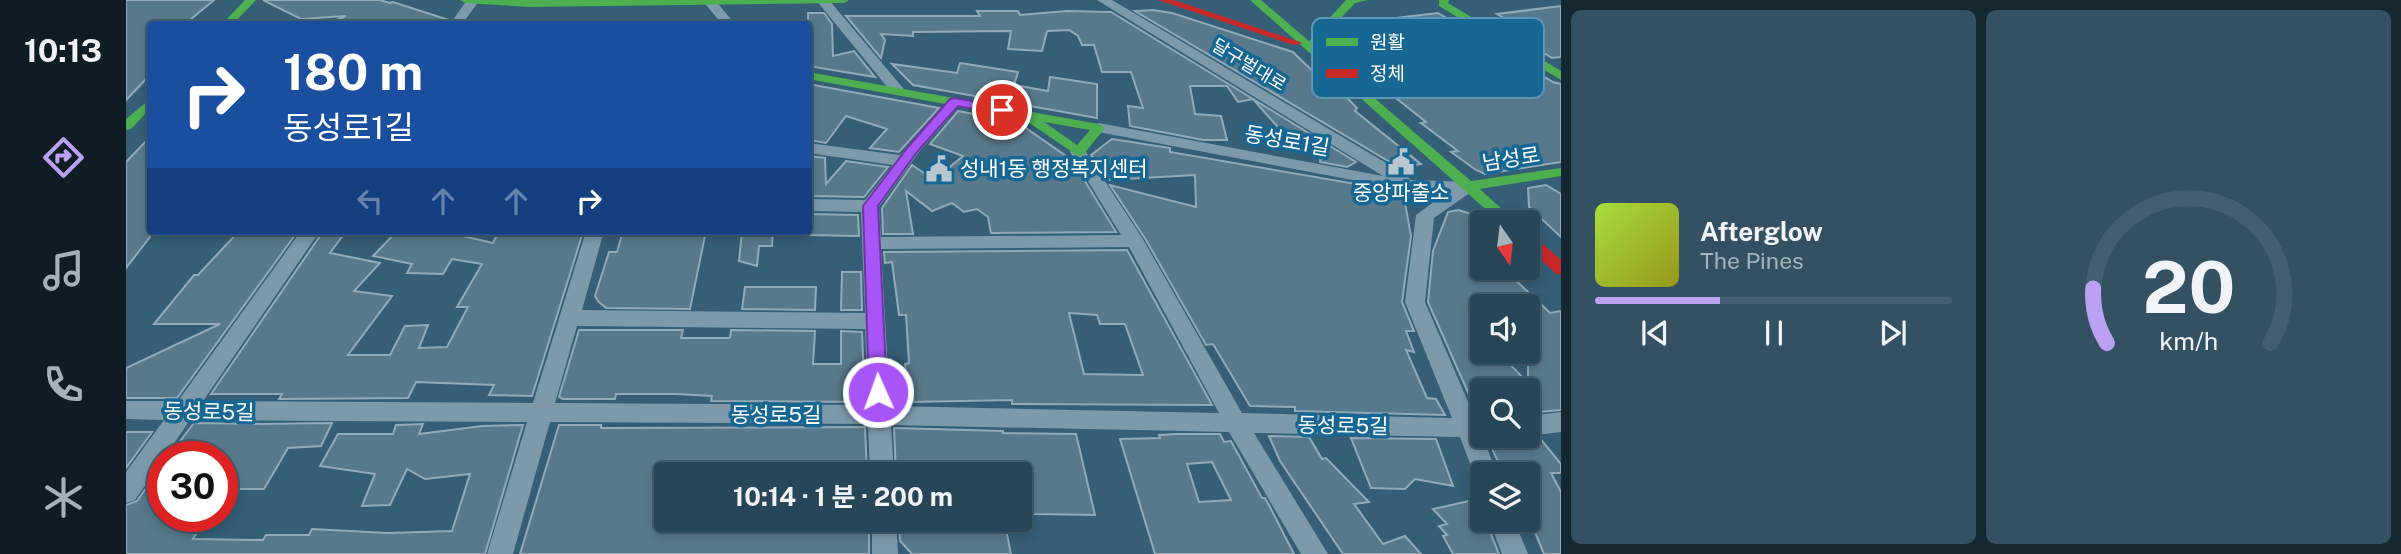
<!DOCTYPE html>
<html lang="ko">
<head>
<meta charset="utf-8">
<style>
  :root { --surface:#274759; --page:#335162; --text:#f1f3f6; --muted:#a4b2ba; --line:#435f6f; --accent:#bca0f2 }
  body { margin:0; font-family:"Public Sans","Noto Sans KR",sans-serif; background:var(--page); color:var(--text); height:100vh; display:flex; flex-direction:column; font-size:26px; white-space:nowrap }
  * { box-sizing:border-box; margin:0 }
  p { font-size:23px; color:var(--muted) }
  .icon { flex:none; width:38px; height:38px; fill:none; stroke:currentColor; stroke-width:2; stroke-linecap:round; stroke-linejoin:round }
  .map { position:relative; flex:1; overflow:hidden }
  .drawer { display:flex; flex-direction:column; gap:10px; padding:10px; background:#152731; width:840px }
  .drawer>* { flex:none }
  .top-card { position:absolute; left:21px; top:21px; width:665px; height:214px; border-radius:7px; box-shadow:0 4px 10px #0003,0 0 0 2px var(--line); background:#1a4fa0; color:#fff; overflow:hidden }
  .needle { width:46px; rotate:166deg }
  .controls { position:absolute; left:1344px; top:210px; display:grid; gap:14px }
  .controls a { display:grid; place-items:center; width:70px; height:70px; border-radius:7px; background:var(--surface); box-shadow:0 4px 10px #0003,0 0 0 2px var(--line); font-size:35px }
  .speed { position:absolute; left:21px; top:441px; display:flex; gap:14px; font-size:35px; font-weight:700; text-align:center }
  .speed>* { display:grid; place-content:center; width:91px; height:91px; border-radius:50%; background:var(--surface); box-shadow:0 4px 10px #0003,0 0 0 2px var(--line); line-height:1 }
  .speed .limit { border:10px solid #d22; background:#fff; color:#111 }
  .pin { position:absolute; display:grid; place-items:center; width:60px; height:60px; color:#fff; margin:-30px; border:4px solid #fff; border-radius:50%; box-shadow:0 2px 7px #0007 }
  .me { position:absolute; width:77px; margin:-38px; rotate:358deg; stroke-linejoin:round; filter:drop-shadow(0 0 5px #0008) }
  .turn { display:flex; align-items:center; gap:24px; height:147px; padding:0 21px; font-size:32px }
  .turn .icon { width:91px; height:91px; stroke-width:2.5 }
  .turn b { display:block; font-size:49px; line-height:60px }
  .lanes { display:flex; align-items:center; height:66px; padding:0 21px; background:#0003; justify-content:center; gap:35px; direction:ltr }
  .lanes .off { opacity:.35 }
  .drawer .tile { flex:1; display:flex; flex-direction:column; justify-content:center; gap:10px; min-width:0; padding:0 24px; border-radius:10px; background:var(--page) }
  .drawer .dial { align-items:center; gap:0 }
  .dial svg { height:182px; overflow:visible; fill:none; stroke:var(--line); stroke-width:7; stroke-linecap:round; text-anchor:middle }
  .dial text { fill:var(--text); stroke:none }
  .song { display:flex; align-items:center; gap:21px }
  .cover { width:84px; height:84px; border-radius:10px; background:linear-gradient(135deg,hsl(80 70% 55%),hsl(60 70% 35%)) }
  .played { height:7px; border-radius:4px; background:linear-gradient(90deg,var(--accent) 35%,var(--line) 35%) }
  .keys { display:flex; justify-content:space-around; direction:ltr }
  .drawer .tiles { flex:1; display:grid; gap:10px; grid-template-columns:repeat(2,1fr) }
  .trip { position:absolute; left:528px; top:462px; width:378px; height:70px; border-radius:7px; background:var(--surface); box-shadow:0 4px 10px #0003,0 0 0 2px var(--line); font-weight:700; line-height:70px; text-align:center }
  main { display:flex; flex:1; min-height:0 }
  .tabs { display:flex; flex-direction:column; width:126px; justify-content:space-around; align-items:center; background:#101c24; color:var(--muted) }
  .tabs .icon { width:49px; height:49px }
  .tabs .active { color:var(--accent) }
  .tabs b { font-size:32px; color:var(--text) }
  .map>svg:first-child { display:block }
  .building { fill:#58798b; stroke:#92aab8; stroke-width:2; fill-rule:evenodd }
  .lines { fill:none; stroke-linecap:round; stroke-linejoin:round }
  .street { fill:#7c9aaa; fill-rule:evenodd }
  .fast { fill:#4caf50; fill-rule:evenodd }
  .jam { fill:#c62828; fill-rule:evenodd }
  .route { fill:#a855f7; stroke:#6d37a1; stroke-width:2 }
  .labels { text-anchor:middle; stroke-width:7; stroke-linejoin:round; paint-order:stroke }
  .far-street-label { font-size:18px; fill:#fff; stroke:#176794 }
  .street-label { font-size:21px; fill:#fff; stroke:#176794 }
  .poi-label { font-size:21px; fill:#fff; stroke:#176794; text-anchor:start }
  .key { fill:#176794; stroke:#5d95b4; stroke-width:2 }
  .key-label { font-size:19px; fill:#fff }
</style>
</head>
<body>
<main>
<nav class="tabs">
<b>10:13</b>
<svg class="icon active" aria-label="directions" viewBox="0 0 24 24"><path d="M12 3l9 9-9 9-9-9zM9 14v-3h6M13 9l2 2-2 2"/></svg>
<svg class="icon" aria-label="music" viewBox="0 0 24 24"><path d="M9 18V5l10-2v13"/><circle cx="6" cy="18" r="3"/><circle cx="16" cy="16" r="3"/></svg>
<svg class="icon" aria-label="phone" viewBox="0 0 24 24"><path d="M5 4h4l2 5-3 2q2 4 5 5l2-3 5 2v4C11 20 4 13 5 4z"/></svg>
<svg class="icon" aria-label="climate" viewBox="0 0 24 24"><path d="M12 3v18M4 7l16 10M4 17L20 7"/></svg>
</nav>
<div class="map">
<svg width="1435" height="554" viewBox="0 0 1435 554">
  <rect width="100%" height="100%" fill="#345f77"/>
  <g class="building">
    <path d="M0 0H88L59 24H24V75L0 100Z"/>
    <path d="M137 0H254L264 3 267 2 323 20 321 24H201L220 16 175 19Z"/>
    <path d="M1435 6V57L1426 58 1374 26 1388 24 1371 14Z"/>
    <path d="M1027 10 1046 13 1167 52 1207 91 1213 90 1231 108 1229 111 1295 164 1274 168 1009 11Z"/>
    <path d="M851 11H892L894 15 941 11 985 12 1230 162 1221 167 1194 162 1195 150 1180 141H1164L1127 99 1112 102 1101 86H1064L1069 114 1095 116 1101 140H1077L1004 126 1002 106 1017 108 1005 72H976L968 45H956L952 36 943 30 921 31 916 51 882 49 885 31 787 32V36L755 34 759 40 755 58 720 16H854Z"/>
    <path d="M682 13H698L706 24 707 56 728 51 749 77 682 66Z"/>
    <path d="M1312 13 1427 82 1435 84V162L1359 174 1350 170 1325 152 1332 151 1295 123 1300 122 1266 95 1294 91 1227 41 1244 21Z"/>
    <path d="M834 63 892 72 888 85 922 91 924 77 971 84V118L787 85 766 64 831 73Z"/>
    <path d="M682 84 813 108 773 152 744 148 761 129 720 116 700 143 682 140Z"/>
    <path d="M832 111 891 122 946 160 990 232 865 233 862 217 851 209 838 212 826 203 806 211 780 191 787 234H757L756 208 786 165 808 180 837 156 804 144Z"/>
    <path d="M24 137V237L0 268V162Z"/>
    <path d="M986 139 1044 148V152L1277 192 1285 236 1276 302 1288 331H1280L1288 352 1280 350 1301 398 1310 399 1319 415 1169 411V407L1124 406 1087 344 1080 345 1020 240 984 185 1070 207 1069 175 981 180 965 155Z"/>
    <path d="M682 156 699 158 700 184 720 161 762 167 738 197 682 196Z"/>
    <path d="M1420 185 1435 194V237L1403 207 1402 188Z"/>
    <path d="M1332 210 1356 217V268H1377L1424 313 1435 311V410L1402 413V390H1356V415H1352L1302 302 1307 251 1322 212ZM1356 306H1402V383L1372 352H1356Z"/>
    <path d="M682 214 732 215 733 236 682 235Z"/>
    <path d="M113 231H172L51 398H0V368L94 324H28L68 275H72Z"/>
    <path d="M271 231H316L367 243 373 231 457 232 406 396 363 395 368 385 290 382 282 398 153 399 156 394H85L196 233 218 234 204 253 254 263 228 291 266 296 222 355H264L279 326 302 325 293 348 321 347 342 307H331L356 264 326 259 317 274 281 273 286 264 247 256Z"/>
    <path d="M497 231H580L564 309 480 308 472 301 469 296 483 252H491Z"/>
    <path d="M616 231H647L646 246H633L631 266 613 261Z"/>
    <path d="M1001 250 1086 405 886 404V400L784 402 779 364 783 363 780 315H773L766 262 759 263 758 252ZM943 313 971 315 974 324H999L1017 375 958 374Z"/>
    <path d="M716 272H735L736 310H715Z"/>
    <path d="M619 287H690L689 310 616 309Z"/>
    <path d="M453 330H557L555 338H604L605 330 689 331 687 364H715V331L736 332 739 402 585 401 586 396 550 394H490L489 399H437L433 397Z"/>
    <path d="M68 423 137 424 206 423 195 446 162 448 138 489H96V457H42Z"/>
    <path d="M297 424 293 434 356 426 397 425 359 554H0V505L11 501 37 464V516H80L67 539 137 540 140 535H183L186 529 262 533 326 531 344 474 299 479 281 469 264 505 236 506 249 474 194 466 212 434H267L270 425Z"/>
    <path d="M433 425H475V428L739 427 741 474H541V520H743V554H394Z"/>
    <path d="M768 428 877 431V433L950 434 969 515 907 514 900 474H770Z"/>
    <path d="M0 432H26L0 468Z"/>
    <path d="M1050 434H1094L1098 442 1105 441 1136 498H1139L1144 507 1168 554H1029L994 439 1034 438 1033 435ZM1086 462 1105 500 1073 502 1061 464Z"/>
    <path d="M1143 436 1183 437 1196 459 1200 458 1243 502 1228 504 1257 544 1279 536 1295 554H1217L1154 461Z"/>
    <path d="M1365 436 1413 437 1435 464V473H1425L1435 492V554H1418L1406 525 1402 524V472L1377 471 1361 439Z"/>
    <path d="M1225 438 1310 439 1327 486 1289 479 1279 489 1245 488Z"/>
    <path d="M1352 499 1356 520H1359L1373 554H1327L1317 536 1321 535 1313 526 1321 524 1307 509Z"/>
    <path d="M773 520H878L885 554H786L774 541Z"/>
  </g>
  <g class="lines">
    <g class="street">
      <path d="M341 0 353 1 336 24H324Z"/>
      <path d="M579 0H589L609 24H596L580 5Z"/>
      <path d="M690 0H703L777 88 779 91 777 94H767Z"/>
      <path d="M971 0H986L1282 176 1284 180 1348 182 1351 186 1348 190 1308 218 1299 302 1349 418H1356V436H1362L1357 437 1371 474H1356V484L1351 482 1334 437 1128 433 1202 554H1175L1103 432 765 425 768 474H744L742 424 424 422 387 554H361L401 422 64 420 9 500 0 503V472L38 420 0 419V401H52L175 231H194L77 401 407 403 460 231H478L456 310 739 313 735 212 682 211V199L739 200 767 165 682 153V143L774 155 824 99 829 97 837 102 834 105 793 152 753 207 755 237 995 235 944 152 946 149H958L1018 241 1116 413 1326 418 1279 302 1290 215 1322 191H1285L967 131 965 128 967 125 973 123 1257 176ZM1003 247 1093 413 764 406 755 249ZM451 326 739 329 742 405 429 403Z"/>
      <path d="M1435 412V432L1402 436V416Z"/>
      <path d="M746 520H770L772 554H746Z"/>
      <path d="M1363 520H1388L1402 554H1376Z"/>
    </g>
    <g class="fast">
      <path d="M119 0H130L107 24H96Z"/>
      <path d="M334 0H723L718 3 402 7 339 3Z"/>
      <path d="M1124 0H1135L1183 41 1220 0H1242L1229 3 1195 39 1190 48 1345 181 1435 168V176L1354 189 1390 222H1374Z"/>
      <path d="M1313 0H1323L1322 3 1435 71V80L1313 6Z"/>
      <path d="M682 72 973 124 979 128 957 155 952 156 896 118 682 79ZM918 122 964 130 951 145Z"/>
      <path d="M24 99V109L5 129 0 130V119Z"/>
    </g>
    <g class="jam">
      <path d="M1032 0H1048L1177 43 1167 45Z"/>
      <path d="M1402 234 1407 235 1435 260V275L1429 273 1402 247Z"/>
    </g>
  </g>
  <path class="route" d="M829 98 876 107 882 110 876 114 832 106 791 152 752 206 761 392 759 397 752 399 746 397 743 392 737 206 782 147 824 99Z"/>
  <defs>
    <g id="civic-bare" transform="scale(2.1)"><path d="M-.6-6.5H3V-4.5H.6V-3L4-1V1h2V6H-6V1h2V-1L-.6-3ZM-1.2 2.5V6h2.4V2.5Z" fill="#b8c7cf" stroke="#176794" stroke-width="2.5" paint-order="stroke"/></g>
  </defs>
  <g fill-rule="evenodd">
    <use href="#civic-bare" x="1275" y="162"/>
    <use href="#civic-bare" x="813" y="169"/>
  </g>
  <g class="labels">
    <g class="far-street-label">
      <text transform="translate(1123 65) rotate(31)" y="6">달구벌대로</text>
    </g>
    <g class="street-label">
      <text transform="translate(1161 141) rotate(10)" y="7">동성로1길</text>
      <text transform="translate(1385 159) rotate(-9)" y="7">남성로</text>
      <text transform="translate(83 412) rotate(1)" y="7">동성로5길</text>
      <text x="650" y="422">동성로5길</text>
      <text transform="translate(1217 426) rotate(1)" y="7">동성로5길</text>
    </g>
    <g class="poi-label">
      <text x="834" y="176">성내1동 행정복지센터</text>
      <text x="1275" y="200" text-anchor="middle">중앙파출소</text>
    </g>
  </g>
  <rect x="1186" y="18" width="232" height="80" rx="10" class="key"/>
  <rect x="1200" y="38" width="32" height="8" fill="#4caf50"/>
  <rect x="1200" y="69" width="32" height="9" fill="#c62828"/>
  <g class="key-label">
    <text x="1244" y="49">원활</text>
    <text x="1244" y="80">정체</text>
  </g>
</svg>
<div class="controls">
<a><svg class="needle" viewBox="-14 -14 28 28"><path d="M0-13l5 13h-10z" fill="#e53935"/><path d="M0 13l5-13h-10z" fill="#a4b2ba"/></svg></a>
<a><svg class="icon" aria-label="sound" viewBox="0 0 24 24"><path d="M4 9h4l5-4v14l-5-4H4zM17 9q2 3 0 6"/></svg></a>
<a><svg class="icon" aria-label="search" viewBox="0 0 24 24"><circle cx="10" cy="10" r="6"/><path d="M15 15l6 6"/></svg></a>
<a><svg class="icon" aria-label="layers" viewBox="0 0 24 24"><path d="M12 4l9 5-9 5-9-5zM3 14l9 5 9-5"/></svg></a>
</div>
<div class="speed"><div class="limit">30</div></div>
<div class="pin" style="left:876px;top:110px;background:#d93025"><svg class="icon" aria-label="arrive" viewBox="0 0 24 24"><path d="M6 21V4h12l-3 4 3 4H6"/></svg></div>
<svg class="me" style="left:752px;top:392px" viewBox="-20 -20 40 40"><circle r="17" fill="#a855f7" stroke="#fff" stroke-width="3"/><path d="M0-11L8 9 0 5-8 9z" fill="#fff"/></svg>
<div class="trip">10:14 · 1 분 · 200 m</div>
<div class="top-card">
<div class="turn"><svg class="icon" aria-label="right" viewBox="0 0 24 24"><path d="M7 20v-9h11M14 6l5 5-5 5"/></svg><div><b>180 m</b>동성로1길</div></div>
<div class="lanes"><svg class="icon off" aria-label="left" viewBox="0 0 24 24"><path d="M17 20v-9H6M10 6l-5 5 5 5"/></svg><svg class="icon off" aria-label="ahead" viewBox="0 0 24 24"><path d="M12 20V5M6 11l6-6 6 6"/></svg><svg class="icon off" aria-label="ahead" viewBox="0 0 24 24"><path d="M12 20V5M6 11l6-6 6 6"/></svg><svg class="icon" aria-label="right" viewBox="0 0 24 24"><path d="M7 20v-9h11M14 6l5 5-5 5"/></svg></div>
</div>
</div>
<section class="drawer">
<div class="tiles">
<div class="tile">
<div class="song"><i class="cover"></i><div><b>Afterglow</b><p>The Pines</p></div></div>
<div class="played"></div>
<div class="keys"><svg class="icon" aria-label="previous" viewBox="0 0 24 24"><path d="M18 5L8 12l10 7zM5 5v14"/></svg><svg class="icon" aria-label="pause" viewBox="0 0 24 24"><path d="M8 5v14M16 5v14"/></svg><svg class="icon" aria-label="next" viewBox="0 0 24 24"><path d="M6 5l10 7-10 7zM19 5v14"/></svg></div>
</div>
<div class="tile dial"><svg viewBox="0 0 100 80">
<path d="M14 69A42 42 0 1 1 86 69"/>
<path d="M14 69A42 42 0 0 1 8 45" stroke="#bca0f2"/>
<text x="50" y="56" font-size="32" font-weight="700">20</text>
<text x="50" y="72" font-size="11">km/h</text>
</svg></div>
</div>
</section>
</main>
</body>
</html>
